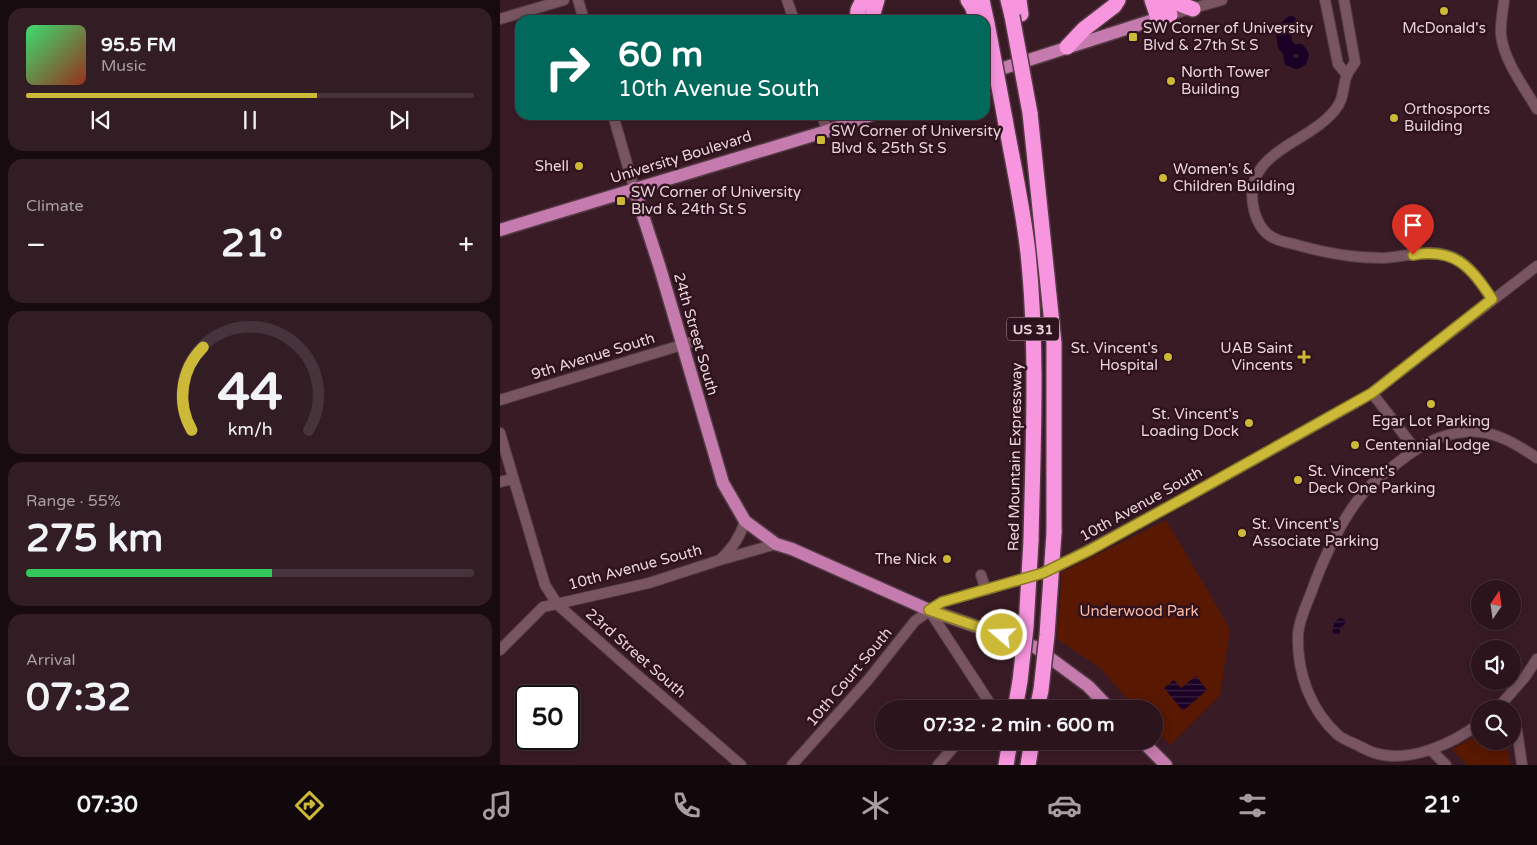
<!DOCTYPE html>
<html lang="en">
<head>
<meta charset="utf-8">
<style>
  :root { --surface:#2b141c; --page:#331d25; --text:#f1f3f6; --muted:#a69ea3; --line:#47333b; --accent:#cdb938 }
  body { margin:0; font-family:"Varela Round",sans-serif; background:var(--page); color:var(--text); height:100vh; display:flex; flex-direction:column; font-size:19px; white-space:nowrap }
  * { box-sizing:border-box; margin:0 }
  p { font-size:16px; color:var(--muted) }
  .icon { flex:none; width:28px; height:28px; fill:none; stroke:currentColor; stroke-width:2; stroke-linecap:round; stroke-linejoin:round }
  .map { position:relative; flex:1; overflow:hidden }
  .panel { display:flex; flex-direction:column; gap:8px; padding:8px; background:#180b0f; width:500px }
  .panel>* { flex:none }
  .top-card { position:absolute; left:15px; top:15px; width:475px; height:105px; border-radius:15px; box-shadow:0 2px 12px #0003,0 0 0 1px var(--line); background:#00695c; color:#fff; overflow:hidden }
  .needle { width:32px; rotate:13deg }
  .tools { position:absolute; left:971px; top:580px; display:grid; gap:10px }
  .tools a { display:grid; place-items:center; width:50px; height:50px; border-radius:50%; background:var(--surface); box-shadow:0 2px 12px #0003,0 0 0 1px var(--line); font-size:25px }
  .speed { position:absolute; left:15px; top:685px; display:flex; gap:10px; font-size:25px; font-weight:700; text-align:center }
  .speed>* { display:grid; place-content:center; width:65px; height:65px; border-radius:50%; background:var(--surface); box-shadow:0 2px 12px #0003,0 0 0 1px var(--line); line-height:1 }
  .speed .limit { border:2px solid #111; border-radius:8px; background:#fff; color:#111 }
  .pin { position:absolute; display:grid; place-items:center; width:42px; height:42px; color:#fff; margin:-51px -21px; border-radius:50% 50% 50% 0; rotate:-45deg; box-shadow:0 0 5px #0007 }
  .pin .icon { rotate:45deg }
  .me { position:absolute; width:55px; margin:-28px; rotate:289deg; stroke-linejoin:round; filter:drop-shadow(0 0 4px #0008) }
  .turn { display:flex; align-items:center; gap:18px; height:105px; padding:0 20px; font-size:22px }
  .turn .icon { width:65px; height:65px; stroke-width:2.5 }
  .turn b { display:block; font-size:35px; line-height:42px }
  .big { font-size:38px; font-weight:800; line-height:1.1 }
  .panel .tile { flex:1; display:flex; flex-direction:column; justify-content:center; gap:8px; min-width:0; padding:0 18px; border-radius:15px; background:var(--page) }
  .panel .dial { align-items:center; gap:0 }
  .dial svg { height:130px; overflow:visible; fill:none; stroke:var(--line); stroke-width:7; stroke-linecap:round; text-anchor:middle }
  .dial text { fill:var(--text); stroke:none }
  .song { display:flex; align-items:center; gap:15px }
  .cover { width:60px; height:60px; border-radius:8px; background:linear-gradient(135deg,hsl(140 70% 55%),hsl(10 70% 35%)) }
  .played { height:5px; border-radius:2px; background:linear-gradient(90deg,var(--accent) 65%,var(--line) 65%) }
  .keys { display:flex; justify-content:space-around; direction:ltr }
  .heat { display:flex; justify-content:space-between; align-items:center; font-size:28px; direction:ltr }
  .charge { height:8px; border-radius:4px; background:linear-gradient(90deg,#34c759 55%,var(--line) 0) }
  .trip { position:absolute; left:375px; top:700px; width:288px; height:50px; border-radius:25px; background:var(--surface); box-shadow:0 2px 12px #0003,0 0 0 1px var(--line); font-weight:800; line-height:50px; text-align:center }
  .tabs { display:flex; height:80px; justify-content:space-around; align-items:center; background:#11080b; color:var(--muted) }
  .tabs .icon { width:35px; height:35px }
  .tabs .active { color:var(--accent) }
  .tabs b { font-size:22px; color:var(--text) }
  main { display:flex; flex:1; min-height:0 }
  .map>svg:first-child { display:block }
  .park { fill:#581802 }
  .water { fill:url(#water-rules) }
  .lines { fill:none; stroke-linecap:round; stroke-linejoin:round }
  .canal { stroke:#1a0024; stroke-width:10 }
  .minor-casing { stroke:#533b44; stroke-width:12 }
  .major-casing { stroke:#533b44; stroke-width:15 }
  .highway-casing { stroke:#533b44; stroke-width:18 }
  .minor { stroke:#785561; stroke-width:10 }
  .major { stroke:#c57bad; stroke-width:12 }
  .highway { stroke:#f895df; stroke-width:15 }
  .highway-bridge-casing { stroke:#533b44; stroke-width:18; stroke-linecap:butt }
  .highway-bridge { stroke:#f895df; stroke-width:15 }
  .route-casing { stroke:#857824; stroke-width:12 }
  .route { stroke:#cdb938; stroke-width:9 }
  .poi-dot { fill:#cdb938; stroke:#2e121d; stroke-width:2 }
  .labels { text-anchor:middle; stroke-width:5; stroke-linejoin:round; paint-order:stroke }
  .shield { fill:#2e121d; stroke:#b099a1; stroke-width:1 }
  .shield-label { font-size:14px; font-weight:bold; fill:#e8d3d9 }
  .poi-label { font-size:15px; fill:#e8d3d9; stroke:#2e121d; text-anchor:start }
  .street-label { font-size:15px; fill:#e8d3d9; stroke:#2e121d }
  .park-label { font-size:15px; fill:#f8b9a5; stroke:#2e121d }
</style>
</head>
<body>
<main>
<section class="panel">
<div class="tile">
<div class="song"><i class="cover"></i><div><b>95.5 FM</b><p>Music</p></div></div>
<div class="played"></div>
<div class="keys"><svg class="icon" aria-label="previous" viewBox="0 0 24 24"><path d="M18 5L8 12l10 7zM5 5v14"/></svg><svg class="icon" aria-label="pause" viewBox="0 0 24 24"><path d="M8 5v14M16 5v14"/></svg><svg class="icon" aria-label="next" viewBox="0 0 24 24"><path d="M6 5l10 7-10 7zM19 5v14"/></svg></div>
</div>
<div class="tile"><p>Climate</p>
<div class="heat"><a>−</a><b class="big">21°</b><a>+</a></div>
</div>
<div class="tile dial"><svg viewBox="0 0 100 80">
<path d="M14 69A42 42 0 1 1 86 69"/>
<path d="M14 69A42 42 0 0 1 21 18" stroke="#cdb938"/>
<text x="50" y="56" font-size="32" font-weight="700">44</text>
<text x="50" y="72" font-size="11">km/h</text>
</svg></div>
<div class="tile"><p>Range · 55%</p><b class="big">275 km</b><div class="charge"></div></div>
<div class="tile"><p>Arrival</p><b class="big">07:32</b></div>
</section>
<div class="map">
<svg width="1037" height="765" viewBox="0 0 1037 765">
  <defs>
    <pattern id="water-rules" width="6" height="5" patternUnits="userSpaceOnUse" patternTransform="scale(1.25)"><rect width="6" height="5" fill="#1a0024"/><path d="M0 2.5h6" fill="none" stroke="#3b2443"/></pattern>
  </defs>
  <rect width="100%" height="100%" fill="#391b26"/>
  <g class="park">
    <path d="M666 520 730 629 720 695 670 745 654 727V709H636L600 668 557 639 562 572Z"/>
    <path d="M980 734V741H1006L1011 765H967L952 749Z"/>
  </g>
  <g class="water">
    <path d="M840 618 844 619 846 623 840 628V634L836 635 833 633C832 627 834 621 840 618Z"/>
    <path d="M696 676 707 690 683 711 664 688 674 680 681 688Z"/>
  </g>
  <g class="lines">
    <path class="canal" d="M791 21 784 27 781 35 783 46 788 52 789 61 797 64 802 61 804 55 800 49H792C784 41 785 32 793 25L791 22"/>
    <g class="minor-casing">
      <g id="minor">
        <path d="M78 0 84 20"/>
        <path d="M287 0 294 20"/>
        <path d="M825 0 838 64 847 75"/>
        <path d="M844 0 855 62C853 66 849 70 847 75 842 87 845 98 835 110 807 145 740 152 754 210 757 222 763 234 776 239 782 242 790 243 797 245 825 253 854 258 883 258 904 257 926 249 947 255 967 260 982 283 992 299"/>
        <path d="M1004 0C1003 11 1000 24 1001 35 1004 61 1024 87 1037 109"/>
        <path d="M670 15 722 0"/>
        <path d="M0 19 64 0"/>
        <path d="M113 115 134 188"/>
        <path d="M322 115 327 131"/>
        <path d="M872 393 915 449"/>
        <path d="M0 400 195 341"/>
        <path d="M0 433 45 585 58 605 121 661 241 765"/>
        <path d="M0 482 12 479"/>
        <path d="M221 559C233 547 240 537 245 521"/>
        <path d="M481 575 486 590"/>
        <path d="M429 610 491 705 487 709"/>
        <path d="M0 650 43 607 149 583 220 560 276 544"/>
        <path d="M997 709 1025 677 1037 659"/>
        <path d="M980 723C954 743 909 764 875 753 870 752 866 749 861 747 854 743 844 740 838 735 810 710 797 672 798 636 798 623 806 606 811 593 823 559 845 510 871 485 880 476 890 469 900 461 919 446 940 434 964 432 992 429 1015 443 1037 458"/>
        <path d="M1012 724 1017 730 1022 765"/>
        <path d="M931 750 946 765"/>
        <path d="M292 765 368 680 415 621 442 602 543 573 575 557 700 490 859 401 872 393 1037 266"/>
        <path d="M438 765 459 741"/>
      </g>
    </g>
    <g class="major-casing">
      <g id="major">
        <path d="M485 74 666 16"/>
        <path d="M134 188 160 268 223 483 245 521 276 544 292 549 429 610 535 647 588 686 610 709"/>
        <path d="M0 230 327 131 371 115"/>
        <path d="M642 741 666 765"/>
      </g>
    </g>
    <g class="highway-casing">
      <g id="highway">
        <path d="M468 0 472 6 477 20"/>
        <path d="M482 0 487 23"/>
        <path d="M508 0 512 16"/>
        <path d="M519 0 521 14"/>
        <path d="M652 0 658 18"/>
        <path d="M665 0 670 15"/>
        <path d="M674 0 677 3 693 9"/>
        <path d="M357 20 358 10 363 0"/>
        <path d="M371 20 377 0"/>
        <path d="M567 47 584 29 614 6 618 0"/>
        <path d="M530 113 554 343V533"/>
        <path d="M505 119C513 163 523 208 528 253 538 349 533 445 531 541"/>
        <path d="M515 709 520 681"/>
        <path d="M537 709 541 690"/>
        <path d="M506 765 510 741"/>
        <path d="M528 765 532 741"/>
      </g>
    </g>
    <use href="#minor" class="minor"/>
    <use href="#major" class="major"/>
    <use href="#highway" class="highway"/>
    <g class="highway-bridge-casing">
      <g id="highway-bridge">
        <path d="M512 16 530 113"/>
        <path d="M487 23 505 119"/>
        <path d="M520 681 526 627 531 541"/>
        <path d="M541 690 547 635 554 533"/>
      </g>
    </g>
    <use href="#highway-bridge" class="highway-bridge"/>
  </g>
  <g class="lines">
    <g class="route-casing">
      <path id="route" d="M502 635 429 610 442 602 543 573 590 550 690 495 872 393 992 299C970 266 955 248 913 255"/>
    </g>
    <use href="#route" class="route"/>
  </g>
  <g class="poi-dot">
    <circle cx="944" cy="11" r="5"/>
    <rect x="628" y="32" width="10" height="10" rx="2.5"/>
    <circle cx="671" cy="81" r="5"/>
    <circle cx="894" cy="118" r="5"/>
    <rect x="316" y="135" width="10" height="10" rx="2.5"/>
    <circle cx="79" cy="166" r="5"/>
    <circle cx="663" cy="178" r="5"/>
    <rect x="116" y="196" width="10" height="10" rx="2.5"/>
    <circle cx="668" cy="357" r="5"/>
    <path d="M801.5 349.5h5v5h5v5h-5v5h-5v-5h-5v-5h5z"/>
    <circle cx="931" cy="404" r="5"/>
    <circle cx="749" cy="423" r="5"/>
    <circle cx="855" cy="445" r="5"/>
    <circle cx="798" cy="480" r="5"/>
    <circle cx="742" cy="533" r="5"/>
    <circle cx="447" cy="559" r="5"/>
  </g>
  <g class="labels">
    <rect class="shield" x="507" y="317.5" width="52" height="23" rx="4"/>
    <g class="shield-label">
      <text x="533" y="334">US 31</text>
    </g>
    <g class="poi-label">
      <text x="643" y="33">SW Corner of University<tspan x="643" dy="17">Blvd &amp; 27th St S</tspan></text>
      <text x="944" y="33" text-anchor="middle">McDonald's</text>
      <text x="681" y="77">North Tower<tspan x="681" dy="17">Building</tspan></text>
      <text x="904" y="114">Orthosports<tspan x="904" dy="17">Building</tspan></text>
      <text x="331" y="136">SW Corner of University<tspan x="331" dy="17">Blvd &amp; 25th St S</tspan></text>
      <text x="69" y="171" text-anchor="end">Shell</text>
      <text x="673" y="174">Women's &amp;<tspan x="673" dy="17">Children Building</tspan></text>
      <text x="131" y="197">SW Corner of University<tspan x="131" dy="17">Blvd &amp; 24th St S</tspan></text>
      <text x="658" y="353" text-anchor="end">St. Vincent's<tspan x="658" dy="17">Hospital</tspan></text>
      <text x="793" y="353" text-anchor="end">UAB Saint<tspan x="793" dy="17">Vincents</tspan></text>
      <text x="739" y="419" text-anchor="end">St. Vincent's<tspan x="739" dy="17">Loading Dock</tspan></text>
      <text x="931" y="426" text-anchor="middle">Egar Lot Parking</text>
      <text x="865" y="450">Centennial Lodge</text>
      <text x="808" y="476">St. Vincent's<tspan x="808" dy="17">Deck One Parking</tspan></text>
      <text x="752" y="529">St. Vincent's<tspan x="752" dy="17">Associate Parking</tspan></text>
      <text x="437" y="564" text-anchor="end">The Nick</text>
    </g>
    <g class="street-label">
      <text transform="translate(181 157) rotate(-17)" y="5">University Boulevard</text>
      <text transform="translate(196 334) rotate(74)" y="5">24th Street South</text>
      <text transform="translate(93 356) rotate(-17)" y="5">9th Avenue South</text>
      <text transform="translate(515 457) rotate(-89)" y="5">Red Mountain Expressway</text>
      <text transform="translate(641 504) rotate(-29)" y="5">10th Avenue South</text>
      <text transform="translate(135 567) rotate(-15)" y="5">10th Avenue South</text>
      <text transform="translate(136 653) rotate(41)" y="5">23rd Street South</text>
      <text transform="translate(349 677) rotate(-50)" y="5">10th Court South</text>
    </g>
    <g class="park-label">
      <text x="639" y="616">Underwood Park</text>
    </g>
  </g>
</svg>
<div class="tools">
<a><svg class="needle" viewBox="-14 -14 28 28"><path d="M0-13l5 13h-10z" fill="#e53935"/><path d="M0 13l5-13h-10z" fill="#a69ea3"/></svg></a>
<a><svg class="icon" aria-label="sound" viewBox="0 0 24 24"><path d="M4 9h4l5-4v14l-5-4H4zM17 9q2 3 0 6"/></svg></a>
<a><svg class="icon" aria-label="search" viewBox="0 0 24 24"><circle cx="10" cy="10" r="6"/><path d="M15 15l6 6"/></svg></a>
</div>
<div class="speed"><div class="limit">50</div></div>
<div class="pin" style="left:913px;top:255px;background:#d93025"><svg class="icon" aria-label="arrive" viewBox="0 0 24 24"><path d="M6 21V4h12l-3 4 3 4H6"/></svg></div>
<svg class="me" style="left:502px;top:635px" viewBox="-20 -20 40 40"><circle r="17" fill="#cdb938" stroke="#fff" stroke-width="3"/><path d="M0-11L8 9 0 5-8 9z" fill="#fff"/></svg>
<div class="trip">07:32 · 2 min · 600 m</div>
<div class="top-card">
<div class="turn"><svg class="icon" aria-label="right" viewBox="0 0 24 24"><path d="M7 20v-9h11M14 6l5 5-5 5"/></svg><div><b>60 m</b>10th Avenue South</div></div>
</div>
</div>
</main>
<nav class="tabs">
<b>07:30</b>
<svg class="icon active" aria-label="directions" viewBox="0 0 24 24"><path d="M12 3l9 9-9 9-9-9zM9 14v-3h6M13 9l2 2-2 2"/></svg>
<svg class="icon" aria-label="music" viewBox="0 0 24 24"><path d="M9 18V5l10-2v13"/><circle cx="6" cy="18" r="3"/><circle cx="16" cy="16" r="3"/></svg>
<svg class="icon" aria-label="phone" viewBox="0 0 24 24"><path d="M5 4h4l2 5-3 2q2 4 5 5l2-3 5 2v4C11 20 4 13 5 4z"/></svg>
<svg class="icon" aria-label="climate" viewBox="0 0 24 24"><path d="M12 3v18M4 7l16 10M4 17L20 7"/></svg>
<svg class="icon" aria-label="car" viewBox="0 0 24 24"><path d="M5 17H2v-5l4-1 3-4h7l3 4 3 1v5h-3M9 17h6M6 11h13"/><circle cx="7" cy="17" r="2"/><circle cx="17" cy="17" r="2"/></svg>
<svg class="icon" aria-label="filters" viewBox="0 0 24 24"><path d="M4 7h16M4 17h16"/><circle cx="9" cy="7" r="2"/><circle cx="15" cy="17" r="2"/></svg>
<b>21°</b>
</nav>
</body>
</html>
